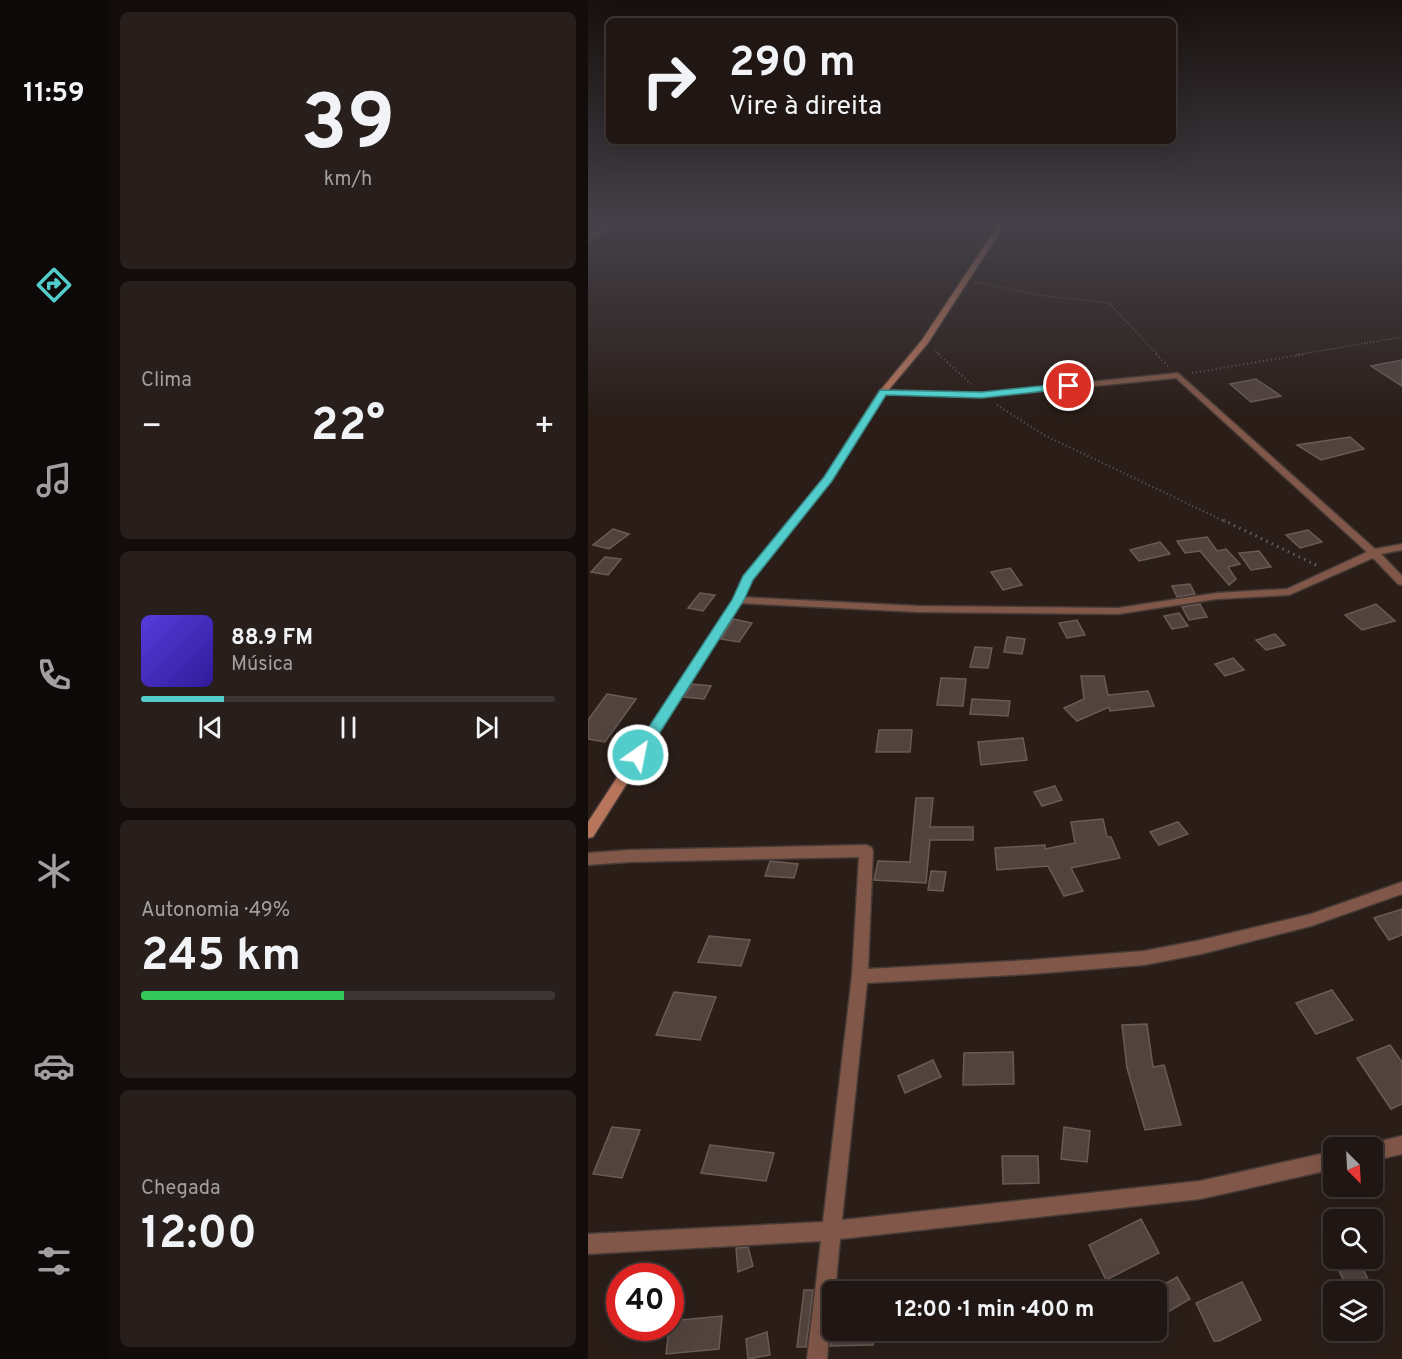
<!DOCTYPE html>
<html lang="pt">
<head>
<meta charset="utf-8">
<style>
  :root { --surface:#201613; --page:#281f1c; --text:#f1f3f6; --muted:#a29fa0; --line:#3d3533; --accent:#53cdcb }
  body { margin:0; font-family:Overpass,sans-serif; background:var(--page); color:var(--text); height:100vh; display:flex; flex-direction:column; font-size:22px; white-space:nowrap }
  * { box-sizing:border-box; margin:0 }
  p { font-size:20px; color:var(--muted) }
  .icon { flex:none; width:33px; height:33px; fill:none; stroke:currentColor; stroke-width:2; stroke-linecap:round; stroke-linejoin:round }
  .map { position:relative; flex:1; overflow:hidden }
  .panel { display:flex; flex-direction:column; gap:12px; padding:12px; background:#120c0a; width:480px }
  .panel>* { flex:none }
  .top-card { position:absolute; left:18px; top:18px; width:570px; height:126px; border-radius:9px; box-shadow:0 6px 24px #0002,0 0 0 2px var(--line); background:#201613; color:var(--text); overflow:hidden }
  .needle { width:39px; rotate:156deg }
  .fabs { position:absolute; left:735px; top:1137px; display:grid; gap:12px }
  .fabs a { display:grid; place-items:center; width:60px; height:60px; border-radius:9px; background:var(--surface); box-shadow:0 6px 24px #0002,0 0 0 2px var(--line); font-size:30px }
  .speed { position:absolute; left:18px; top:1263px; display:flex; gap:12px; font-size:30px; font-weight:700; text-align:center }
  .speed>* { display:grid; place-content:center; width:78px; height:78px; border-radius:50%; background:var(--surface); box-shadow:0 6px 24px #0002,0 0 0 2px var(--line); line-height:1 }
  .speed .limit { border:9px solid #d22; background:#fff; color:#111 }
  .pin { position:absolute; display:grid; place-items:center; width:51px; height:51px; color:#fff; margin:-26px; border:3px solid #fff; border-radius:50%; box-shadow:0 2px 6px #0007 }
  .me { position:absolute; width:66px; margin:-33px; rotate:33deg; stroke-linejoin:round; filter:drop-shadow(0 0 4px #0008) }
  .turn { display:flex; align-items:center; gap:21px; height:126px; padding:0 24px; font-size:27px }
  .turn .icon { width:78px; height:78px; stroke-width:2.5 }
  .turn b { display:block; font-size:42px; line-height:51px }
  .big { font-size:45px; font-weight:700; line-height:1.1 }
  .panel .card { flex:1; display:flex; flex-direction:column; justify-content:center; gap:9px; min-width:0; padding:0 21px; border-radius:9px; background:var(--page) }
  .panel .dial { align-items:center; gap:0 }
  .dial b { font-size:78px; line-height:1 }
  .song { display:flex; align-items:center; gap:18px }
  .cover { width:72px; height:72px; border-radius:9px; background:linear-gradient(135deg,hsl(250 70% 55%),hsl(250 70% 35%)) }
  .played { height:6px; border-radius:3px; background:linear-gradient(90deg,var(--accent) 20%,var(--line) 20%) }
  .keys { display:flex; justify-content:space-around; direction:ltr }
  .heat { display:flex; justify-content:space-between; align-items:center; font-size:33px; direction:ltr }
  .charge { height:9px; border-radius:4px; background:linear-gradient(90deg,#34c759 49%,var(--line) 0) }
  .trip { position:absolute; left:234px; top:1281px; width:345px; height:60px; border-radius:9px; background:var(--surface); box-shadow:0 6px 24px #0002,0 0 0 2px var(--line); font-weight:700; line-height:60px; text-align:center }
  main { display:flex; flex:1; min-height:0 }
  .tab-bar { display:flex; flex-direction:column; width:108px; justify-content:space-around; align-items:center; background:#0d0908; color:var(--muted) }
  .tab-bar .icon { width:42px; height:42px }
  .tab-bar .active { color:var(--accent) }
  .tab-bar b { font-size:27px; color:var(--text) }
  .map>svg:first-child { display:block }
  .building { fill:#52433e; stroke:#6b5b55; stroke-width:1.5 }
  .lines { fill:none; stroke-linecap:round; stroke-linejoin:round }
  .street-casing { stroke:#473b36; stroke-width:3 }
  .secondary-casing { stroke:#473b36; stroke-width:3 }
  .path-far2 { stroke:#695d59; stroke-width:1.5; stroke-dasharray:1 2; stroke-linecap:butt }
  .path-far1 { stroke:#695d59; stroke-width:2; stroke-dasharray:1 3; stroke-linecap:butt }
  .path { stroke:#695d59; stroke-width:3; stroke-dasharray:1.5 4.5; stroke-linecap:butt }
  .street { fill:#805748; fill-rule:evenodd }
  .secondary { fill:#b7755c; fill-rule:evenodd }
  .route { fill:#53cdcb; stroke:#368584; stroke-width:1.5 }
</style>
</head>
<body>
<main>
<nav class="tab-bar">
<b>11:59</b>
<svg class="icon active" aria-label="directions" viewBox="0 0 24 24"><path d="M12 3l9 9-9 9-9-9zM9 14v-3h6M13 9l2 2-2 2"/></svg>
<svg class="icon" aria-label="music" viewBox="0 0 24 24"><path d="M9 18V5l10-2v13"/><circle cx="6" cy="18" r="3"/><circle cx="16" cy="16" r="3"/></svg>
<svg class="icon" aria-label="phone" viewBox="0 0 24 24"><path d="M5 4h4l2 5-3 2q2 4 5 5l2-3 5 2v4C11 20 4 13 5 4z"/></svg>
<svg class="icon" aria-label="climate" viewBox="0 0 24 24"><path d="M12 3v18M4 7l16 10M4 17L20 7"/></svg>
<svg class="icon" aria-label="car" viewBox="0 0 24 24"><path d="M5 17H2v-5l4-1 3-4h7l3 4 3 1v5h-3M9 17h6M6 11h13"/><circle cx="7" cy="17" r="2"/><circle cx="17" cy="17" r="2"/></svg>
<svg class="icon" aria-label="filters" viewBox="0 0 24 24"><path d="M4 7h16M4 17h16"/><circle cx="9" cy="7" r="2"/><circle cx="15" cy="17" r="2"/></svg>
</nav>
<section class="panel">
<div class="card dial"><b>39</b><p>km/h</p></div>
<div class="card"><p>Clima</p>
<div class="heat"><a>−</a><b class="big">22°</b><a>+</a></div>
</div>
<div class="card">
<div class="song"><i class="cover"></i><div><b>88.9 FM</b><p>Música</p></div></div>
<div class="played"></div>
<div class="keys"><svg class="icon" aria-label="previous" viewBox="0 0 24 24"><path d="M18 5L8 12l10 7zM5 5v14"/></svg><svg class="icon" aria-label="pause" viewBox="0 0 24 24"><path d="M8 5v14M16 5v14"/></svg><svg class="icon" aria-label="next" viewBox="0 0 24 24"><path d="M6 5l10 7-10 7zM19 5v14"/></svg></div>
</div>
<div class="card"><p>Autonomia · 49%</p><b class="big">245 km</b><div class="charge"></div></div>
<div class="card"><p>Chegada</p><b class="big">12:00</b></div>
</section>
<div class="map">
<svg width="814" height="1359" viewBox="0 0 814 1359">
  <rect width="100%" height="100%" fill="#2b1e19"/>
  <g class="building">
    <path d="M814 360V386L783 366Z"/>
    <path d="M668 379 693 396 663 402 642 384Z"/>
    <path d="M762 437 776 449 733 460 709 445Z"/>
    <path d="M25 529 41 534 21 549 5 545Z"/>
    <path d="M720 530 734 542 712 548 698 535Z"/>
    <path d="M619 537 629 551 638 549 652 564 640 567 648 579 641 585 612 551 597 553 589 541Z"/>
    <path d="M572 542 582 554 551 561 542 550Z"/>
    <path d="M671 551 683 567 663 570 651 553Z"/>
    <path d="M17 557 33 559 20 575 3 572Z"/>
    <path d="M422 568 434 585 415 590 403 572Z"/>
    <path d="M602 584 607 594 589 597 584 586Z"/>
    <path d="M112 593 127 595 115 611 100 608Z"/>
    <path d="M612 604 619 617 601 620 594 607Z"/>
    <path d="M788 604 807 621 774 630 757 615Z"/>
    <path d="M591 613 600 626 584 629 576 616Z"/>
    <path d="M145 619 164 623 151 642 133 639Z"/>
    <path d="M489 620 497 635 479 638 471 623Z"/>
    <path d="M687 634 697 645 678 650 668 640Z"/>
    <path d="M419 637 437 639 434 654 416 652Z"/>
    <path d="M387 647 404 648 400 668 382 667Z"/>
    <path d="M645 658 656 670 637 676 627 664Z"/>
    <path d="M493 676H516L520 695 560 691 566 706 522 711 521 707 489 721 476 708 496 699Z"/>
    <path d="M353 678 378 679 375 706 349 705Z"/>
    <path d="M104 684 123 686 116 699 96 697Z"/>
    <path d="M19 694 48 699 17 742 0 739V720Z"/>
    <path d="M384 699 422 701 420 716 382 714Z"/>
    <path d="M291 730H324L322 752H288Z"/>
    <path d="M435 738 439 760 393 765 390 742Z"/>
    <path d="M467 786 474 800 454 806 446 792Z"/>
    <path d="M328 798H345L342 827H385V840H342L338 883 286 880 290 861 322 862Z"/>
    <path d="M515 819 519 837H523L532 858 483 868 495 891 476 896 460 866 409 870 407 848 457 845V849L487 843 483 822Z"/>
    <path d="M590 822 600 834 571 845 562 832Z"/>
    <path d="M182 861 210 864 206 878 177 876Z"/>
    <path d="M343 871 358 872 355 891 340 890Z"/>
    <path d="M814 909V935L801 940 786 918Z"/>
    <path d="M121 936 162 940 153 966 110 962Z"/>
    <path d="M744 990 765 1020 728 1034 708 1003Z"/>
    <path d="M86 992 128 997 112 1040 68 1035Z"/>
    <path d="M559 1024 565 1067 576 1065 593 1125 557 1130 539 1068 534 1025Z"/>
    <path d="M802 1045 814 1062V1104L803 1109 769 1058Z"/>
    <path d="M425 1052 426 1084 375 1085 376 1053Z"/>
    <path d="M345 1060 353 1077 317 1093 310 1076Z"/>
    <path d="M24 1127 52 1130 34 1178 5 1174Z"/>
    <path d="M476 1127 502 1131 499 1162 473 1159Z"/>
    <path d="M122 1145 186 1153 178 1181 113 1173Z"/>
    <path d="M414 1156H450L451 1183 415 1184Z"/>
    <path d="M553 1219 571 1253 518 1280 501 1245Z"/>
    <path d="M160 1247 165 1266 150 1272 148 1248Z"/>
    <path d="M745 1258H770L786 1292H761Z"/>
    <path d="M589 1277 602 1299 568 1319V1289Z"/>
    <path d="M654 1282 673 1320 631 1341H626L608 1303Z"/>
    <path d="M216 1290H225L218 1347H209Z"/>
    <path d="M134 1316 131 1349 78 1354 82 1321Z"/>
    <path d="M244 1316V1330H286L285 1345 242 1346Z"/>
    <path d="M179 1332 182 1355 160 1359 158 1339Z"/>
  </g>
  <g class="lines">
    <g class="street-casing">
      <g id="street">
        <path d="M21 224H29L0 242V237Z"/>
        <path d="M590 373 787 549 814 544V550L793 554 814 576V585L810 584 785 558 701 595 629 599 530 614 330 612 150 603 145 600 150 597 330 606 530 608 629 593 699 589 779 552 588 378 394 397 295 394 291 392 295 390 394 393Z"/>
        <path d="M278 845 283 847 285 851 280 969 442 960 556 951 613 940 723 914 814 882V894L723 926 613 954 556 965 442 974 279 983 254 1220 612 1181 746 1151V1169L612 1199 252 1239 247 1292H244L239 1359H219L233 1241 0 1254V1234L235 1222 264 976 271 857 41 862 0 865V853L41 850Z"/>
        <path d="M814 1136V1154L784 1161V1148H777L784 1143Z"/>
      </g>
    </g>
    <g class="secondary-casing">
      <path id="secondary" d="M411 224H417L340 343 298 393 243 481 164 580 155 600 5 837 0 838V822L145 600 155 577 236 478 291 392 334 340Z"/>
    </g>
    <g class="path-far2">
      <path d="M387 282 457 296 521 303 570 355"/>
      <path d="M346 350 352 355"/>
      <path d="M708 355 814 337"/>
    </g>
    <g class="path-far1">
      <path d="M350 354 383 384"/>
      <path d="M568 354 580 366"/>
      <path d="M604 373 717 354"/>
      <path d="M409 405 456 435 638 522"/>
    </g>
    <path class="path" d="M635 520 730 566"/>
    <use href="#street" class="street"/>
    <use href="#secondary" class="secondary"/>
  </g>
  <linearGradient id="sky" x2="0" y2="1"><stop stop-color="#18100e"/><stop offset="0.54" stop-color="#444149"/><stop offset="1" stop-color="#444149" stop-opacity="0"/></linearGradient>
  <rect width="814" height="414" fill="url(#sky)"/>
  <path class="route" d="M481 383 484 384V388L394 398 298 395 244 481 165 580 156 600 55 759H45L43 755 45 751 144 600 155 576 236 477 292 390 394 392Z"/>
</svg>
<div class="fabs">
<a><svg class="needle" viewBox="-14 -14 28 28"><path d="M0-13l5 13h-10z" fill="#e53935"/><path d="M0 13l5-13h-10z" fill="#a29fa0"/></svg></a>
<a><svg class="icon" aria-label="search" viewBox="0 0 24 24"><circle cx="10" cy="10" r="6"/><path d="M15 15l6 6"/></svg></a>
<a><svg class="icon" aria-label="layers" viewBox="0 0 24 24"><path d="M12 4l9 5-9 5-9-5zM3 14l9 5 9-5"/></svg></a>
</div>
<div class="speed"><div class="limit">40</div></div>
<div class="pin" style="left:481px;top:386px;background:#d93025"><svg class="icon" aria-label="arrive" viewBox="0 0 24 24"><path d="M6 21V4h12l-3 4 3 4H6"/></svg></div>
<svg class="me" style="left:50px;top:755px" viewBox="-20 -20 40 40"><circle r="17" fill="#53cdcb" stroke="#fff" stroke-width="3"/><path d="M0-11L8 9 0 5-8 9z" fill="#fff"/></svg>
<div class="trip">12:00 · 1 min · 400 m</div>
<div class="top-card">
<div class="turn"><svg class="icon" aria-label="right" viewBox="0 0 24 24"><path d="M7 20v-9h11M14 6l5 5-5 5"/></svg><div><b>290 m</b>Vire à direita</div></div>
</div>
</div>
</main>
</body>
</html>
